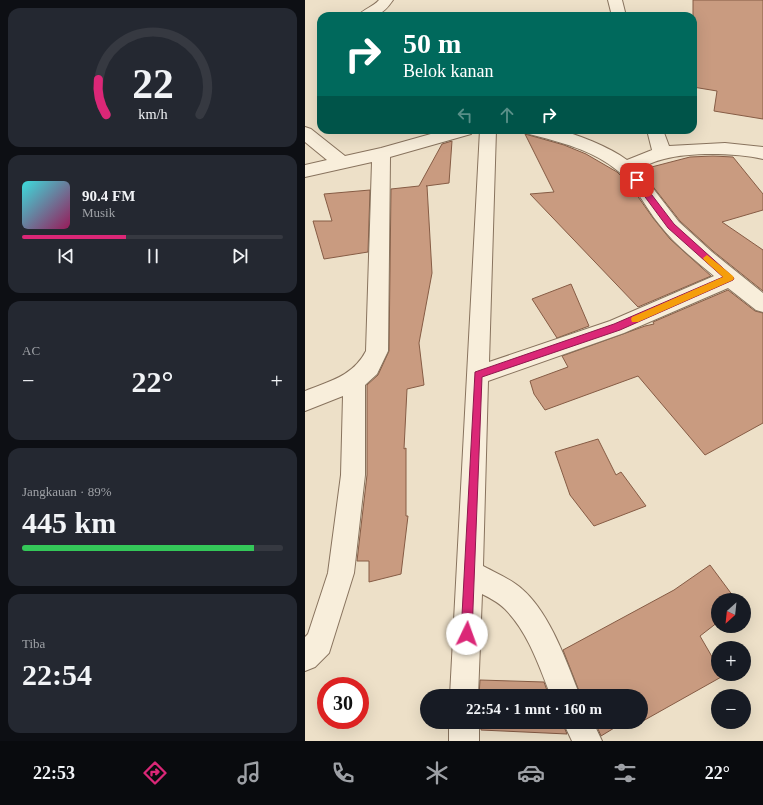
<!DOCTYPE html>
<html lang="id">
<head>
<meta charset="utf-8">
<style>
  :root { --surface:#171b24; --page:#242831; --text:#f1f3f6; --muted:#9ea1a6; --line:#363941; --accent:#db2777 }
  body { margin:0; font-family:"Times New Roman",serif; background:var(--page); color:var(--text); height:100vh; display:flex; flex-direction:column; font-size:15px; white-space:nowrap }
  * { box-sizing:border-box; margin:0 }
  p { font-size:13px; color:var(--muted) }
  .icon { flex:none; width:22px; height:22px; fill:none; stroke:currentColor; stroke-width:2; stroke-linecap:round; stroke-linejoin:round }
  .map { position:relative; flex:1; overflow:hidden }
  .details { display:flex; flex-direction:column; gap:8px; padding:8px; background:#0d0f14; width:305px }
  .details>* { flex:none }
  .banner { position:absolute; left:12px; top:12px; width:380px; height:122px; border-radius:12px; box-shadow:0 4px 16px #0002; background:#00695c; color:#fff; overflow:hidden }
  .needle { width:26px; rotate:207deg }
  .fabs { position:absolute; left:406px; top:593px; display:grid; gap:8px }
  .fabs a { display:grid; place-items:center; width:40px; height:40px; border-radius:50%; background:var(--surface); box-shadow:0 4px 16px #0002; font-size:20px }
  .speed { position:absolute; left:12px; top:677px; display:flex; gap:8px; font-size:20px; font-weight:700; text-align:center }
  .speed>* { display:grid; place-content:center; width:52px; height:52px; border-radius:50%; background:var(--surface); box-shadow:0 4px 16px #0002; line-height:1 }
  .speed .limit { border:6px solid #d22; background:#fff; color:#111 }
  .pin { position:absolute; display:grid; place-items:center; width:34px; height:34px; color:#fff; margin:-17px; border-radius:8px; box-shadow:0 2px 6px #0006 }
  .me { position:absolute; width:44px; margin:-22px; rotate:3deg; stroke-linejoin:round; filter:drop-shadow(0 0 3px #0008) }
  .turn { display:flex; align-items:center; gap:14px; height:84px; padding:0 20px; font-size:18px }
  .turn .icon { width:52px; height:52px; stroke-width:2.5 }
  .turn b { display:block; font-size:28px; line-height:34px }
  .lanes { display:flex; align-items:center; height:38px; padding:0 20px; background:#0003; justify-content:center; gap:20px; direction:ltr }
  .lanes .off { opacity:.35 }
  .big { font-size:30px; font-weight:700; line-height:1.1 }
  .details .widget { flex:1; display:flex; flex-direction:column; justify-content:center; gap:6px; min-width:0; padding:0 14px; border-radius:12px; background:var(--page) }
  .details .dial { align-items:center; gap:0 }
  .dial svg { height:104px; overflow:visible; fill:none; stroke:var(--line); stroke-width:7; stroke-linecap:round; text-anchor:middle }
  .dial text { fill:var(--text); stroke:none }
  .song { display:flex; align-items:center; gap:12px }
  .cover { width:48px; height:48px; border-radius:6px; background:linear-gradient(135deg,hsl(180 70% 55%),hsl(330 70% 35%)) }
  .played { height:4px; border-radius:2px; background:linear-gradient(90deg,var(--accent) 40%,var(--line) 40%) }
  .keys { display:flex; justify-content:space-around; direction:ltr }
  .heat { display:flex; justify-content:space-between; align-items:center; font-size:22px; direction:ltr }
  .charge { height:6px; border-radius:3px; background:linear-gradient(90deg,#34c759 89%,var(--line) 0) }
  .trip { position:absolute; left:115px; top:689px; width:228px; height:40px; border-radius:20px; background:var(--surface); box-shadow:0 4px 16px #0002; font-weight:700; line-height:40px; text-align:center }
  .dock { display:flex; height:64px; justify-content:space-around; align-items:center; background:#090b0e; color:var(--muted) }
  .dock .icon { width:28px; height:28px }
  .dock .selected { color:var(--accent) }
  .dock b { font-size:18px; color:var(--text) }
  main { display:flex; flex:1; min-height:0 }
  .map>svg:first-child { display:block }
  .building { fill:#c99b80; stroke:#865c45 }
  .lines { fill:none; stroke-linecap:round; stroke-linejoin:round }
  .minor-casing { stroke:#88735e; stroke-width:2 }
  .minor { fill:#f8eedb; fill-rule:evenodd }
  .route { fill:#db2777; stroke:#8e194d }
  .slow { fill:#f59e0b }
</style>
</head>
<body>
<main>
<section class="details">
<div class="widget dial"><svg viewBox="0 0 100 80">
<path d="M14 69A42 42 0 1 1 86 69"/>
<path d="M14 69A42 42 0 0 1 8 42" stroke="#db2777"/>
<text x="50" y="56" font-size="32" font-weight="700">22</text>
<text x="50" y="72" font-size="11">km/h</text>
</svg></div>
<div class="widget">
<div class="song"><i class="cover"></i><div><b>90.4 FM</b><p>Musik</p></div></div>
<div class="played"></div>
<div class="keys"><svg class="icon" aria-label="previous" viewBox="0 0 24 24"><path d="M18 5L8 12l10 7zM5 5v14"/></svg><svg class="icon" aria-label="pause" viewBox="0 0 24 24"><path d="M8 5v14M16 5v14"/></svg><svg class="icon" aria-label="next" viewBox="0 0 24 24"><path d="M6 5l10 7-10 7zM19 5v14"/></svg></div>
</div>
<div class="widget"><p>AC</p>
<div class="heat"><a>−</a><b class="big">22°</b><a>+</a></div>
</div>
<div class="widget"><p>Jangkauan · 89%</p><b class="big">445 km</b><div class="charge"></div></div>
<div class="widget"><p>Tiba</p><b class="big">22:54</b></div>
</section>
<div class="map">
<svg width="458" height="741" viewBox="0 0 458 741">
  <rect width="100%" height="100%" fill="#ede0c8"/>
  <g class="building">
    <path d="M388 0H458V119L409 111 412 91 388 87Z"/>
    <path d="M220 134 259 145 281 154 312 172 324 184 348 218 365 239 406 276 333 307 225 194 249 192Z"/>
    <path d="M147 141 144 183 121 186H122L127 273 114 343 119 385 102 389 99 449 101 448V516H103L96 574 64 582V561H52L62 475V385L73 375 84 351 86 189 114 186 137 144Z"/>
    <path d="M408 156 428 157 458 194V210L417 222 458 250V291L408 251 375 221 335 170 385 157Z"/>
    <path d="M65 190 63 252 19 259 8 221H27L19 194Z"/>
    <path d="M266 284 284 326 252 338 227 299Z"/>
    <path d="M423 290 450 311 458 313V423L400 455 333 376 240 410 229 394 225 381 263 367 257 356 340 326 349 324 348 322Z"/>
    <path d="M293 439 311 475 316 472 341 506 289 526 265 495 250 452Z"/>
    <path d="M405 565 431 600H413V622L395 636 413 667V674H417L418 676 329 726 328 722H336V696H276L258 650 369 590Z"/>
    <path d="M175 680 239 682 244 696H174Z"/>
    <path d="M176 722H257L262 734 176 730Z"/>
    <path d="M290 722H319L296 736Z"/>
  </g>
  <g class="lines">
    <g class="minor-casing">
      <g id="minor">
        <path d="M74 0H88C77 16 72 16 53 16 58 9 68 7 74 0Z"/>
        <path d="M303 0H317L321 16H307Z"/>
        <path d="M0 127 6 129 40 156 76 148 140 130H168L166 134 85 157 83 351 72 374 60 385V475L49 573 24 653 10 667 0 671V637L3 634 23 573 36 475 38 396 0 411V391C25 381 48 376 61 351L67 162 0 177V165L22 160 0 142Z"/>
        <path d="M175 130H191L184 362 305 321 409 276C390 260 369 244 354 224 340 207 331 185 313 171 288 150 255 142 224 134L222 130C231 130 241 129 250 130 269 132 306 148 322 160L347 150 342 130H358L364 146 420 143 458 147V159C430 153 387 152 359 159 350 161 342 165 333 169L374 222 407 252 458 293V312L451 310 423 288 319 333 183 381 178 566C191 573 206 579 217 589 245 613 262 663 275 696H246C234 666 223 632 200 609 193 602 185 598 177 594L173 696H145Z"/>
        <rect x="144" y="722" width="30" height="19"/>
        <path d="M258 722H288L297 741H267Z"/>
      </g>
    </g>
    <use href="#minor" class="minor"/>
  </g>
  <path class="route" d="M332 177 334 178 369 224 429 278 428 280 315 330 177 377 167 634 166 638 162 640 158 638 156 634 170 372 309 324 418 277 363 228 329 182 328 180Z"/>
  <path class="slow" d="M402 255 428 276 429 278 428 280 333 322H327L326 319 327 317 418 277 399 260 398 258Z"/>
</svg>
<div class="fabs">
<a><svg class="needle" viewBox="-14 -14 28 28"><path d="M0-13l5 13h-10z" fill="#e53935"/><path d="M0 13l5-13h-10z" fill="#9ea1a6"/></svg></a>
<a>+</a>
<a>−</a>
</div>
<div class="speed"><div class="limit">30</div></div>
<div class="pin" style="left:332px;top:180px;background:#d93025"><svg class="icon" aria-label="arrive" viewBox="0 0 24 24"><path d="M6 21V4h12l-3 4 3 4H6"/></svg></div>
<svg class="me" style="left:162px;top:634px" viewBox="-20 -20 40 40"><circle r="19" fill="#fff"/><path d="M0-13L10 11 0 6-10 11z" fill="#db2777"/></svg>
<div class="trip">22:54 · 1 mnt · 160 m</div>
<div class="banner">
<div class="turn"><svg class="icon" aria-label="right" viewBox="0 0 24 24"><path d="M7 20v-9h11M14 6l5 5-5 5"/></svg><div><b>50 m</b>Belok kanan</div></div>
<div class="lanes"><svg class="icon off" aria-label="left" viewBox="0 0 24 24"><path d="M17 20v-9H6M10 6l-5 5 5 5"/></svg><svg class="icon off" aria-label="ahead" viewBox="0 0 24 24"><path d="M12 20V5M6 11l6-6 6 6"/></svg><svg class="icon" aria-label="right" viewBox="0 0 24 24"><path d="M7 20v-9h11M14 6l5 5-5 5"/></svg></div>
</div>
</div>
</main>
<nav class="dock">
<b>22:53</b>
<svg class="icon selected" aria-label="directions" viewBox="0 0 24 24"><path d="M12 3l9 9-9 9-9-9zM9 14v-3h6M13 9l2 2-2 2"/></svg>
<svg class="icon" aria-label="music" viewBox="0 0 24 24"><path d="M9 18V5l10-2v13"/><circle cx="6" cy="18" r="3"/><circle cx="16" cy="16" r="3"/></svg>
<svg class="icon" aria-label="phone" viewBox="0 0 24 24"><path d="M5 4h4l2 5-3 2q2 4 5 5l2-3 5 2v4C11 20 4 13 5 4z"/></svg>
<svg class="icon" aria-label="climate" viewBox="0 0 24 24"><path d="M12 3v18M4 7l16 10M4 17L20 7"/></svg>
<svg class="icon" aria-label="car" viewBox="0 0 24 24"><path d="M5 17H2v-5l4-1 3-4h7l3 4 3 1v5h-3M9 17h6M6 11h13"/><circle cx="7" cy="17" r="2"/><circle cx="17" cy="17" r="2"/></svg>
<svg class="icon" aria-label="filters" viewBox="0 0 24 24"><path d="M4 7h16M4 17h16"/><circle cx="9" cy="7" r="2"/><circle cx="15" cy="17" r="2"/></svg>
<b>22°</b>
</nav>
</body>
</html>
